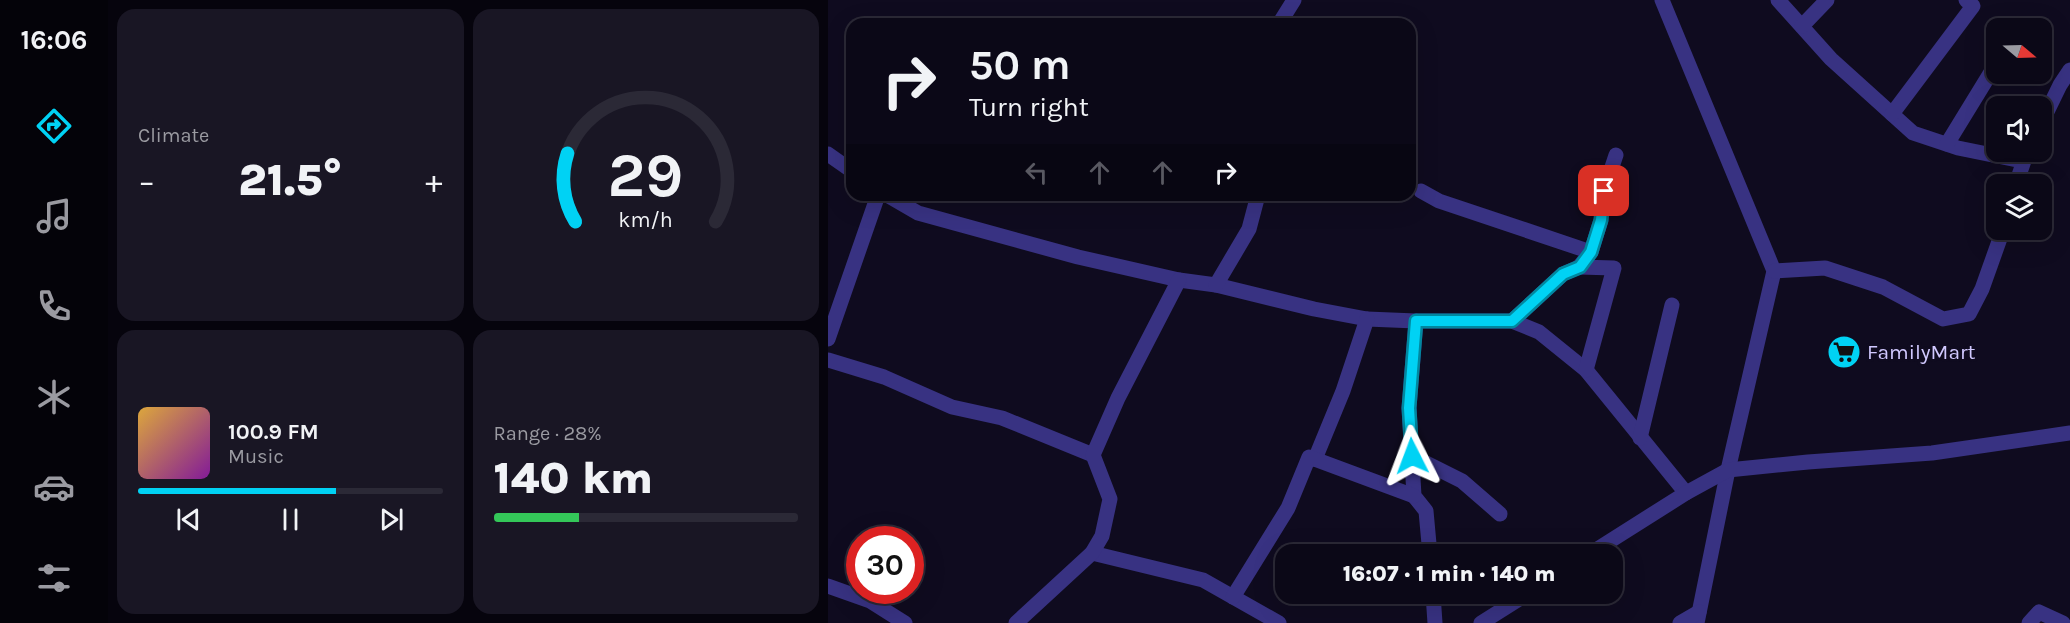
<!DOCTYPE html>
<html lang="en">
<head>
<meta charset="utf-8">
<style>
  :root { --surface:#0b0817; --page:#191624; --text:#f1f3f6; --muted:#9a9aa1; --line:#2b2936; --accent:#00d2f4 }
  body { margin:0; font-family:Karla,sans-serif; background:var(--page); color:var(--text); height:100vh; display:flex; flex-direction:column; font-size:22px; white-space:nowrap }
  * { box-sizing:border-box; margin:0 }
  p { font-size:20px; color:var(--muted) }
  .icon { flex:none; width:33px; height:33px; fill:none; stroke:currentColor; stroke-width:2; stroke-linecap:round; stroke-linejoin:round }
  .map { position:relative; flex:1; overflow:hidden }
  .side { display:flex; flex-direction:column; gap:9px; padding:9px; background:#06040d; width:720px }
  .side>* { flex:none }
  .guide { position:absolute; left:18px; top:18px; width:570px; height:183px; border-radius:18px; box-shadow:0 6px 24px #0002,0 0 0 2px var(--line); background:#0b0817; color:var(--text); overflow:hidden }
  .needle { width:39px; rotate:109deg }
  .fabs { position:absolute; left:1158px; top:18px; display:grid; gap:12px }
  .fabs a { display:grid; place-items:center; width:66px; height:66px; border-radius:12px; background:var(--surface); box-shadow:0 6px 24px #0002,0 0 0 2px var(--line); font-size:30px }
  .speed { position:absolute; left:18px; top:526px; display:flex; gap:12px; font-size:30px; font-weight:700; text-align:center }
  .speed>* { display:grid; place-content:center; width:78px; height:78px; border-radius:50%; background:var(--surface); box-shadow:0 6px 24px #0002,0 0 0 2px var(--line); line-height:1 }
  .speed .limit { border:9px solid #d22; background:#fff; color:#111 }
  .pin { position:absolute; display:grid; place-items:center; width:51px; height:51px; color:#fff; margin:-26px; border-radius:12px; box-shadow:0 3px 9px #0006 }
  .me { position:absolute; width:66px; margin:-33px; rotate:357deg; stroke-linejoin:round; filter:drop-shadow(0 0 4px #0008) }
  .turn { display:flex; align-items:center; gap:21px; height:126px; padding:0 24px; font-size:27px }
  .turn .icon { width:78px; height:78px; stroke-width:2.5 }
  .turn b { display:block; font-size:42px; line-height:51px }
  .lanes { display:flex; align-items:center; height:57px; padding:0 24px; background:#0003; justify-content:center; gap:30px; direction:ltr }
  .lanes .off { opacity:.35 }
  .big { font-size:45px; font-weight:800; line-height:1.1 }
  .side .card { flex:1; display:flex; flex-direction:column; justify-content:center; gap:9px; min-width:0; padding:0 21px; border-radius:18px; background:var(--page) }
  .side .dial { align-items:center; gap:0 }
  .dial svg { height:156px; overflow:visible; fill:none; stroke:var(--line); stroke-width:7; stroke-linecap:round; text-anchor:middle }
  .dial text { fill:var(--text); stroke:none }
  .song { display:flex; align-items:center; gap:18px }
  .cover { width:72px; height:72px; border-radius:9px; background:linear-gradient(135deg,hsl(40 70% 55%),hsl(290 70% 35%)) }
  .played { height:6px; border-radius:3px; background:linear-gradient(90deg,var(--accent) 65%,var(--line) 65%) }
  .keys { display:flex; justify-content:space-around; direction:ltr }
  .heat { display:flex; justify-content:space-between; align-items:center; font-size:33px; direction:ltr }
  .charge { height:9px; border-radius:4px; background:linear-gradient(90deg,#34c759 28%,var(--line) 0) }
  .side .tiles { flex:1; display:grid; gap:9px; grid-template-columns:repeat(2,1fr) }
  .trip { position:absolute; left:447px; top:544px; width:348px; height:60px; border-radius:18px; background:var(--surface); box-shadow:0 6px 24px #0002,0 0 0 2px var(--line); font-weight:800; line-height:60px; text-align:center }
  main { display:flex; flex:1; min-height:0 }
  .tabs { display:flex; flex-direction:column; width:108px; justify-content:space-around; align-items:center; background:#040309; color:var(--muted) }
  .tabs .icon { width:42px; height:42px }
  .tabs .selected { color:var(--accent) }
  .tabs b { font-size:27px; color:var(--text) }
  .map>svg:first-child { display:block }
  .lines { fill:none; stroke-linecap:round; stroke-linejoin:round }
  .minor { stroke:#383282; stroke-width:15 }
  .route-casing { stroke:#00889f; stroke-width:15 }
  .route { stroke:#00d2f4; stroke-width:10 }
  .labels { text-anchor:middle; stroke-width:6; stroke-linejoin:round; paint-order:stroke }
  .poi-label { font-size:21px; fill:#d1c9ff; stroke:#0f0b1f; text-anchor:start }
</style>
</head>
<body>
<main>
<nav class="tabs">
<b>16:06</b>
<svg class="icon selected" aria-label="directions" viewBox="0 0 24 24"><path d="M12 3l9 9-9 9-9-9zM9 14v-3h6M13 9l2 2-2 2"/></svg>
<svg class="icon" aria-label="music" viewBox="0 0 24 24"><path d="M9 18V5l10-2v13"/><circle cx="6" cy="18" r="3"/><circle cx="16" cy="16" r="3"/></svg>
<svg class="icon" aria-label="phone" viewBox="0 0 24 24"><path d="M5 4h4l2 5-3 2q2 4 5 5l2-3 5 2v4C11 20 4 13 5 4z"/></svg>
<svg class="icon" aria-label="climate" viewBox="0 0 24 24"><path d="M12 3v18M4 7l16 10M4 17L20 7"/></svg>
<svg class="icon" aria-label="car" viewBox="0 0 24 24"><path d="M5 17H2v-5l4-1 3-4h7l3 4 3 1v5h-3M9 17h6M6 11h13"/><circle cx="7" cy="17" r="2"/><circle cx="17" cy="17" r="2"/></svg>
<svg class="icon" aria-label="filters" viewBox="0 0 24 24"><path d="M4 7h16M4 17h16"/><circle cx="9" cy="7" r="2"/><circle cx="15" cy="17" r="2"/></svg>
</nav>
<section class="side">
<div class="tiles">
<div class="card"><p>Climate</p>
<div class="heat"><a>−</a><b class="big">21.5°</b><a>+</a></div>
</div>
<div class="card dial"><svg viewBox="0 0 100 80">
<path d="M14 69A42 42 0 1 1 86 69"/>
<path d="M14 69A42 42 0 0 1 10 34" stroke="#00d2f4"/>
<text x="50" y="56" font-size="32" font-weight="700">29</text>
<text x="50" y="72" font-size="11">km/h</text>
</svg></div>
<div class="card">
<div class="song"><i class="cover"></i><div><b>100.9 FM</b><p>Music</p></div></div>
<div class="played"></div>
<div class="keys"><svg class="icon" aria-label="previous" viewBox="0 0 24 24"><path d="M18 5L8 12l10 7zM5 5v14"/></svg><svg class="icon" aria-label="pause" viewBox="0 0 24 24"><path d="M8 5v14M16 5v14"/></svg><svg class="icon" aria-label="next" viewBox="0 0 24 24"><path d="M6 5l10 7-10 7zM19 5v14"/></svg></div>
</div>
<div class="card"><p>Range · 28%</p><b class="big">140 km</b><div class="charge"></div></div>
</div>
</section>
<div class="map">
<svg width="1242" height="623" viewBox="0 0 1242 623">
  <rect width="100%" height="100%" fill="#0f0b1f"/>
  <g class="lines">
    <g class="minor">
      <path d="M834 0 946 271 900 470 869 623"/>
      <path d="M950 0 1003 59 1085 133 1130 148 1194 161"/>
      <path d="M451 24 466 0"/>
      <path d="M974 26 999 0"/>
      <path d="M1064 114 1145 6 1138 0"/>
      <path d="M1214 122 1232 85 1242 70"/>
      <path d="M1119 144 1168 64"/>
      <path d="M0 154 24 171"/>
      <path d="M1188 184 1199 152"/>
      <path d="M593 191 611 201 763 252"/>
      <path d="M59 195 90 213 250 257 351 280 388 285 486 309 539 319 588 321H684L711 332 758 370 858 493"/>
      <path d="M751 267 786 268 758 370"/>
      <path d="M946 271 997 268 1055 287 1115 319 1141 314 1154 289 1175 230"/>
      <path d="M388 285 421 229 430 195"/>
      <path d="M588 321 581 408 586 496 598 511 602 555"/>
      <path d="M684 321 735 274 751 267 763 252 773 220 776 191 788 155"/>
      <path d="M0 339 50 195"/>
      <path d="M0 360 56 377 124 407 174 418 265 455"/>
      <path d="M812 438 844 305"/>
      <path d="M584 456 634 481 672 514"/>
      <path d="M487 459 515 391 539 319"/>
      <path d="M264 553 375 580 451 623"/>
      <path d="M760 555 858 493 900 470 980 462 1104 453 1242 433"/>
      <path d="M0 586 42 601 77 623"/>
      <path d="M605 594 607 623"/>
      <path d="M405 597 460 508 481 457 586 496"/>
      <path d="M188 623 264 553 274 536 282 499 265 455 290 398 351 280"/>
      <path d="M653 623 699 594"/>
      <path d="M852 623 871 612"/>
      <path d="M1201 623 1211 612 1235 623"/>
    </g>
  </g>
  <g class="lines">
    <g class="route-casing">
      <path id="route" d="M584 456 581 408 588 321H684L735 274 752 267 763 252 773 220 776 191"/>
    </g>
    <use href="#route" class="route"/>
  </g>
  <defs>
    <g id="supermarket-disc" transform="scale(1.725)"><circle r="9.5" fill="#00d2f4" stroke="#0f0b1f"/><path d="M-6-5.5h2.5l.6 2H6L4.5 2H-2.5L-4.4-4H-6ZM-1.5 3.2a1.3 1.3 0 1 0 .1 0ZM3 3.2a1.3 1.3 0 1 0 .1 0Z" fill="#111"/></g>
  </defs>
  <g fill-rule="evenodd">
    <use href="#supermarket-disc" x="1016" y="352"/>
  </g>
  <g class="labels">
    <g class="poi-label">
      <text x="1039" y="359">FamilyMart</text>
    </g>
  </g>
</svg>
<div class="fabs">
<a><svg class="needle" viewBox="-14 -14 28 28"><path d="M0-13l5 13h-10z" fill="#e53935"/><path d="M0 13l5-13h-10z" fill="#9a9aa1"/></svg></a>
<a><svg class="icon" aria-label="sound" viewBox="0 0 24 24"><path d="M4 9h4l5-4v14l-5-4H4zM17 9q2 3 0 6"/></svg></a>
<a><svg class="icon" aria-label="layers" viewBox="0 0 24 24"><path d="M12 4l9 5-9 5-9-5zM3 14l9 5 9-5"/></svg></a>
</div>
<div class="speed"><div class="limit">30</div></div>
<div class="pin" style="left:776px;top:191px;background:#d93025"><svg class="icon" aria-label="arrive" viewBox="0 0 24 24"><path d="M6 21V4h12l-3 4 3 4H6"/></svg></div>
<svg class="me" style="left:584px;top:456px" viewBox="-20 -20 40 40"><path d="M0-17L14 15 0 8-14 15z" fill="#00d2f4" stroke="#fff" stroke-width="4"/></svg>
<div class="trip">16:07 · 1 min · 140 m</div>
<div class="guide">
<div class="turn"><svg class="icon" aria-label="right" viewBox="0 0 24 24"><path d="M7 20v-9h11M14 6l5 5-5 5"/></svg><div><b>50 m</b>Turn right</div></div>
<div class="lanes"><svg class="icon off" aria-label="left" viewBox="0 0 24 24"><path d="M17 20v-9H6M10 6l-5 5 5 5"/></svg><svg class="icon off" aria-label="ahead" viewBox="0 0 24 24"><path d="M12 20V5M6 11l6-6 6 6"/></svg><svg class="icon off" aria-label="ahead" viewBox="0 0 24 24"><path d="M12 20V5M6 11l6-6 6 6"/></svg><svg class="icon" aria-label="right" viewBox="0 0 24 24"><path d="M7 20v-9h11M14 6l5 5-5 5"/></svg></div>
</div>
</div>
</main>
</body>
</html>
